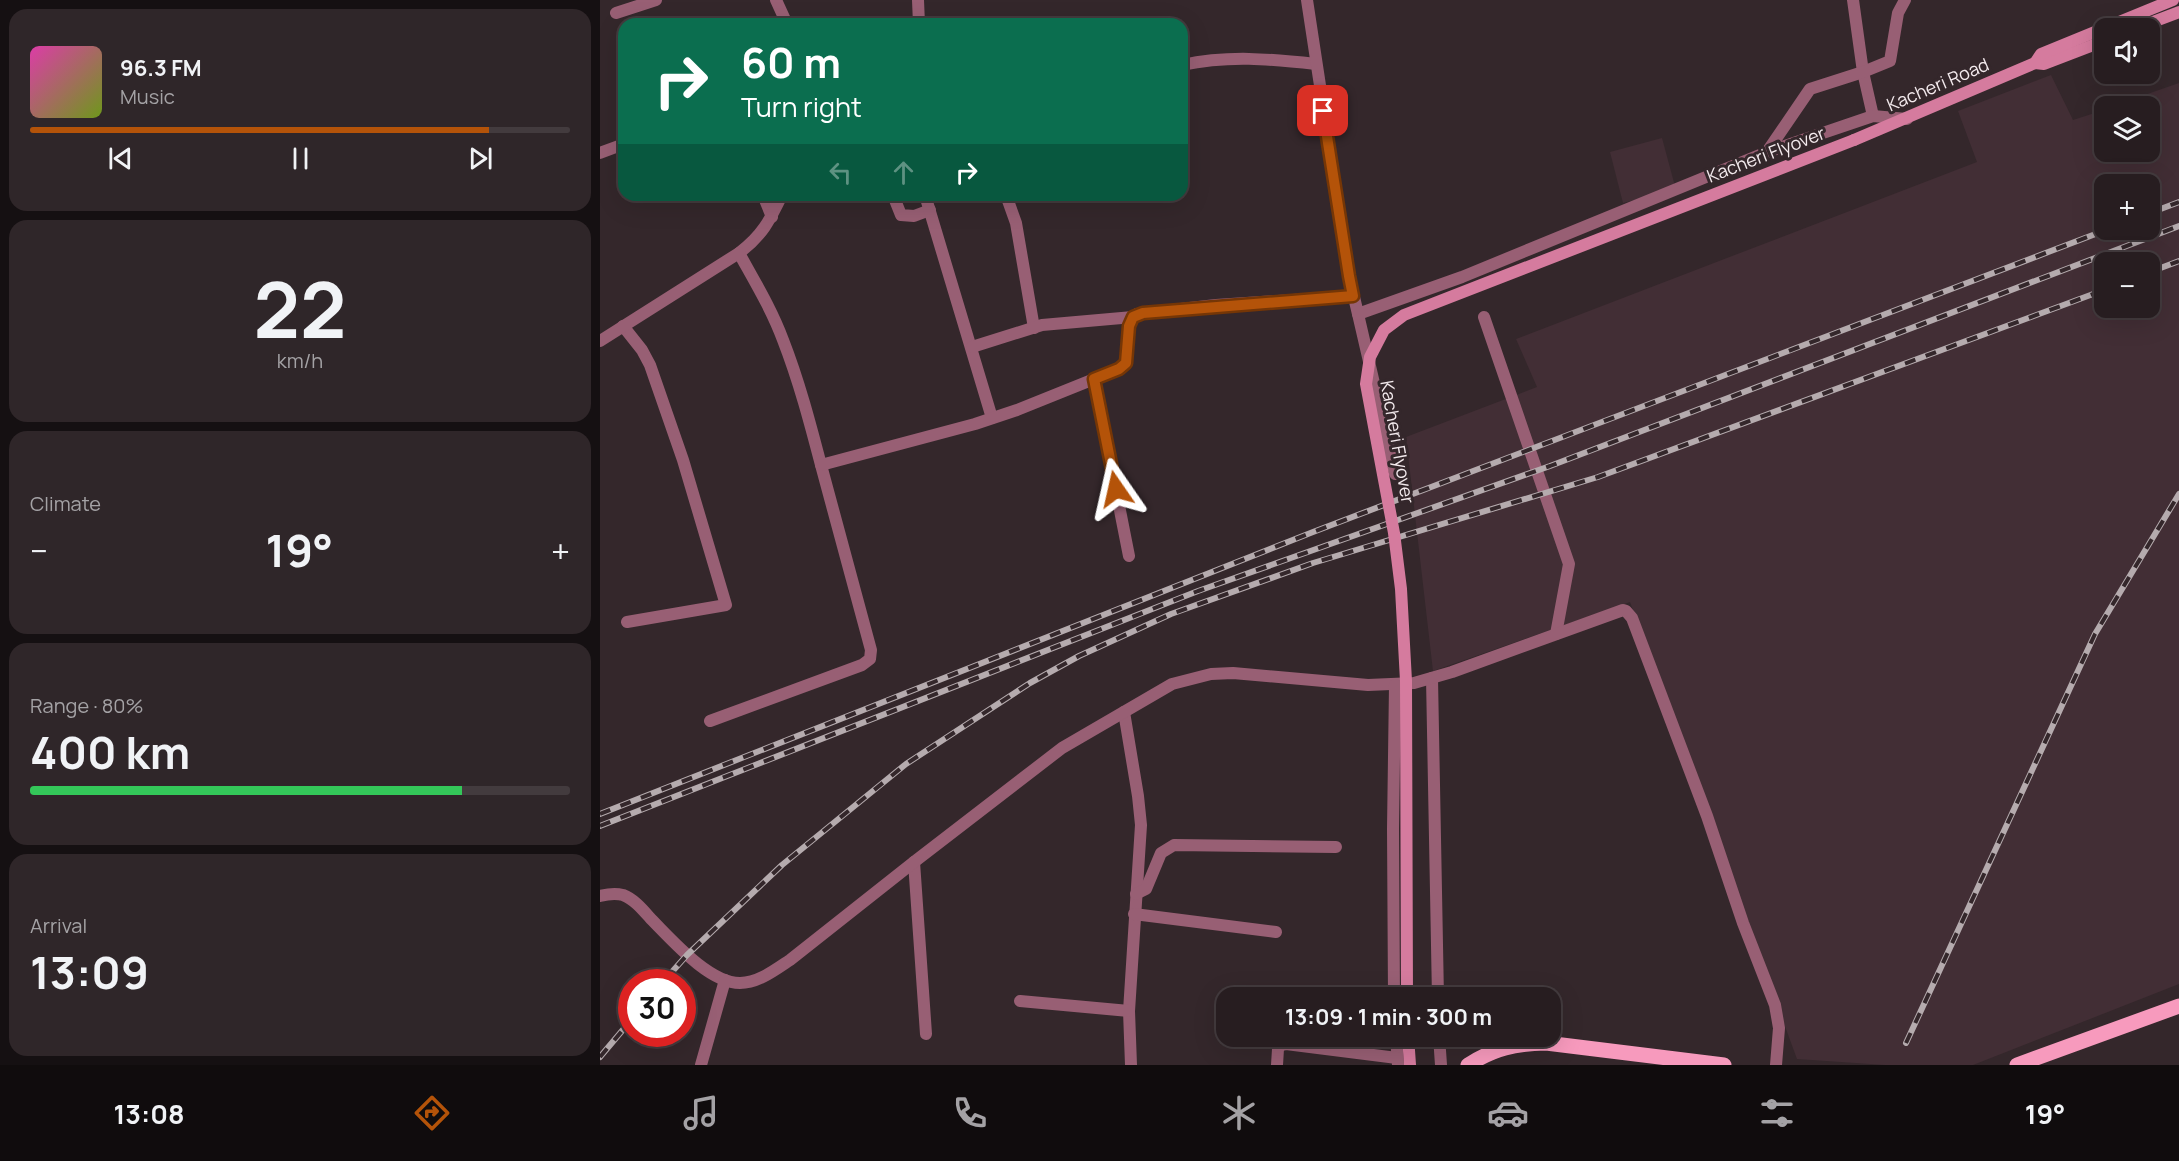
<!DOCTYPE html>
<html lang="en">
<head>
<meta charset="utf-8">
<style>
  :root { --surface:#271d20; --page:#2f2629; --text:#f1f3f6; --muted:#a4a2a5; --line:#433b3e; --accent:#b45309 }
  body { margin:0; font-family:Manrope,sans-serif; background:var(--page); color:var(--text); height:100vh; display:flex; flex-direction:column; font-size:22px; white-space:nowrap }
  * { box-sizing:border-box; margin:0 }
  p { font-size:20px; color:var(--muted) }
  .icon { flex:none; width:33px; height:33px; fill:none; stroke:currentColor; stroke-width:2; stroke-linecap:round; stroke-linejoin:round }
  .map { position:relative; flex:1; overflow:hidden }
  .details { display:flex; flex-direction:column; gap:9px; padding:9px; background:#151012; width:600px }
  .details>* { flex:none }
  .guide { position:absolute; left:18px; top:18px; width:570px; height:183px; border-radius:18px; box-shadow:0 6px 24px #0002,0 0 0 2px var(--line); background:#0b6e4f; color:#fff; overflow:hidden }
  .buttons { position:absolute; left:1494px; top:18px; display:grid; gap:12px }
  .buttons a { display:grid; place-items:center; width:66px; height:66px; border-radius:12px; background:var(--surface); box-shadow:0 6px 24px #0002,0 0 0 2px var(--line); font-size:30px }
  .speed { position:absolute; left:18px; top:969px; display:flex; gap:12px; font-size:30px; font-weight:700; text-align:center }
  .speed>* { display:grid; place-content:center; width:78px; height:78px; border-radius:50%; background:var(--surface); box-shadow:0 6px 24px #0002,0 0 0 2px var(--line); line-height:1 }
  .speed .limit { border:9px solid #d22; background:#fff; color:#111 }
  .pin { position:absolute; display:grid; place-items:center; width:51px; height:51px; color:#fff; margin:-26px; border-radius:12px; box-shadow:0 3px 9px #0006 }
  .me { position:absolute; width:66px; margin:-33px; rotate:349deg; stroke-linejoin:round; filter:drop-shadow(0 0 4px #0008) }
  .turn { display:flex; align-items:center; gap:21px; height:126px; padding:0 24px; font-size:27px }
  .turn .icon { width:78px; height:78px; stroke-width:2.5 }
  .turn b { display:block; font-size:42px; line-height:51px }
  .lanes { display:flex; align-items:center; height:57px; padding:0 24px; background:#0003; justify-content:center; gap:30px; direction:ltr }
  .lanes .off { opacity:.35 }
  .big { font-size:45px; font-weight:700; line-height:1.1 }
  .details .tile { flex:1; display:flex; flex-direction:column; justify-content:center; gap:9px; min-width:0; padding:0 21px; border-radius:18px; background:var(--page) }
  .details .dial { align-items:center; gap:0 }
  .dial b { font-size:78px; line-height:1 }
  .song { display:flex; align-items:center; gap:18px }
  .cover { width:72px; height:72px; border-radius:9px; background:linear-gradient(135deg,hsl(320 70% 55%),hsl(80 70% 35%)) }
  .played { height:6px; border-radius:3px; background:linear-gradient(90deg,var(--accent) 85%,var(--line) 85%) }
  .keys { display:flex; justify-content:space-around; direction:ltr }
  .heat { display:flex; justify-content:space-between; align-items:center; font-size:33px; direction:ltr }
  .charge { height:9px; border-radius:4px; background:linear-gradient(90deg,#34c759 80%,var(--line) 0) }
  .trip { position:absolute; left:616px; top:987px; width:345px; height:60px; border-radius:18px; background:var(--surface); box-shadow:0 6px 24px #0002,0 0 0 2px var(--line); font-weight:700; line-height:60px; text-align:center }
  .dock { display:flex; height:96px; justify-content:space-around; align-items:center; background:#100c0d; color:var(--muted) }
  .dock .icon { width:42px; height:42px }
  .dock .selected { color:var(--accent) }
  .dock b { font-size:27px; color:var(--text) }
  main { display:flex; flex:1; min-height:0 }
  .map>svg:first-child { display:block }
  .built { fill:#422e35; fill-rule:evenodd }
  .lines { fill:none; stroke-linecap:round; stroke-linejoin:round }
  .minor { stroke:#985f74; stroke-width:12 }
  .tertiary { stroke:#985f74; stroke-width:12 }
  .secondary { stroke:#d57b9e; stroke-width:12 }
  .primary { stroke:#f79abd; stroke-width:15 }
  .rail-casing { stroke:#b5abae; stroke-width:6 }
  .rail { stroke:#34272b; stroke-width:4; stroke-dasharray:11; stroke-linecap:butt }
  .secondary-bridge { stroke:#d57b9e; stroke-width:12 }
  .route-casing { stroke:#753606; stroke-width:15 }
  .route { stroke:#b45309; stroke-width:10 }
  .labels { text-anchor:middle; stroke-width:6; stroke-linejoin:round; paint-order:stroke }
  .street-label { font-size:18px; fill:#f3eaed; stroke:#34272b }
</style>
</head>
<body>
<main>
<section class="details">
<div class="tile">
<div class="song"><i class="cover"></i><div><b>96.3 FM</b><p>Music</p></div></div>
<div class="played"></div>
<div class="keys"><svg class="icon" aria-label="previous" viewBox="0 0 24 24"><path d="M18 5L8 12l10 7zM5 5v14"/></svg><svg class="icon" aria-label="pause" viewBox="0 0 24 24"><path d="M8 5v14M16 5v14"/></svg><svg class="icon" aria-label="next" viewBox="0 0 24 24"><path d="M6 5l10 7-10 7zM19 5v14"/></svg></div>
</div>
<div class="tile dial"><b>22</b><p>km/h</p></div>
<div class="tile"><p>Climate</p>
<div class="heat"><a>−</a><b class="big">19°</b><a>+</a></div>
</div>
<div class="tile"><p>Range · 80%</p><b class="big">400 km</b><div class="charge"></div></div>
<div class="tile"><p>Arrival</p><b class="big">13:09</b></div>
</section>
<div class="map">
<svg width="1579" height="1065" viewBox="0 0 1579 1065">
  <rect width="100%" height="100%" fill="#34272b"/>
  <g class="built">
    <path d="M1451 75 1473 120 1504 110V152H1550V106H1513L1579 83V984L1373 1065H1285L1197 1059 1030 602 833 671 806 437 937 387 916 339 1377 162 1358 111ZM1504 184H1550V230H1504ZM1504 262H1550V308H1504Z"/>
    <path d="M1062 138 1076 190 1023 203 1010 152Z"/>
  </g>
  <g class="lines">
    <g class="minor">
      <path d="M176 0 187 24"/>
      <path d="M318 0 319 24"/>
      <path d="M1253 0 1263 72 1273 116"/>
      <path d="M16 13 56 0"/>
      <path d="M582 65C629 55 669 59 716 64"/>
      <path d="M1167 152 1210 89 1263 72 1290 61 1298 13 1305 0"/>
      <path d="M0 153 24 144"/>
      <path d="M163 195 172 217"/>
      <path d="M293 195 301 215 314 216 330 210"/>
      <path d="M325 195 392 418"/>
      <path d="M406 195 416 223 434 328"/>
      <path d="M139 253C162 236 170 220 182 195"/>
      <path d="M758 314 795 474"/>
      <path d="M884 317 969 564 956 634"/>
      <path d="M23 326 42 350 50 365 83 460 126 605 27 622"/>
      <path d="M372 347 442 325 533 317"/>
      <path d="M494 379 529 556"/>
      <path d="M832 678 838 998"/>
      <path d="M524 712 538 796 541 825 529 1011 531 1065"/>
      <path d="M110 721 262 665 270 659 271 650 221 465"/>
      <path d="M314 862 326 1034"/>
      <path d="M536 894 546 889 561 853 574 845 736 847"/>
      <path d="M0 896C8 894 15 893 23 895 34 899 43 910 51 919 72 940 109 983 140 983 158 983 175 970 190 960L314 862 462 748 572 684 611 674 633 673 768 685 814 683 852 672 1023 610 1026 611 1032 618 1107 816 1143 923 1175 1005 1179 1028 1176 1065"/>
      <path d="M534 914 676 932"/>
      <path d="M794 998 793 829 795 685"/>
      <path d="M420 1001 529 1011"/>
      <path d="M796 1036 798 1065"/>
      <path d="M839 1036 841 1065"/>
      <path d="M101 1065 125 980"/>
      <path d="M677 1065 678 1049 681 1045 686 1044 797 1058"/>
    </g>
    <g class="tertiary">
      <path d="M707 0 749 276 758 314 862 277 1167 152 1273 116 1307 119"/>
      <path d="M0 341 139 253C155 282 172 310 183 340 199 381 210 423 221 465L375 424 417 410 519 369 526 363 529 326 531 320 537 314 616 305 753 296"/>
    </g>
    <g class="secondary">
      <path d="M1537 28 1579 12"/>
      <path d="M1435 63 1444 64 1504 41"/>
      <path d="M1254 140 1435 63 1441 54 1573 0"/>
      <path d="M808 1036 810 1065"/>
    </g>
    <g class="primary">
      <path d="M868 1065C895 1048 914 1044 946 1043L1124 1065"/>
      <path d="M1417 1065 1579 1006"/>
    </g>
    <g class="rail-casing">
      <g id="rail">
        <path d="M1550 213 1579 202"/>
        <path d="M1550 272 1579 261"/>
        <path d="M0 814 713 532 1506 230"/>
        <path d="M0 826 598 591 950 466 1579 226"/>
        <path d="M63 982 87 955 182 865 306 764 430 683 479 656 571 614 713 563 998 477 1504 290"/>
        <path d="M1306 1043 1495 634 1579 494"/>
        <path d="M0 1057 32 1019"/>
      </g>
    </g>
    <use href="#rail" class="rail"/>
    <path class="secondary-bridge" d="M807 998 806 681 801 589 794 533 766 384 770 357 784 330 804 315 1254 140"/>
  </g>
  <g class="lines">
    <g class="route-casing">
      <path id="route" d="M516 489 494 379 519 369 526 363 529 326 533 317 543 313 753 296 749 276 723 111"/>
    </g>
    <use href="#route" class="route"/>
  </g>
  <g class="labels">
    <g class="street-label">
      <text transform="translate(1338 85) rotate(-23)" y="6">Kacheri Road</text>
      <text transform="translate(1166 155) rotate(-21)" y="6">Kacheri Flyover</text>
      <text transform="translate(797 442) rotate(80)" y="6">Kacheri Flyover</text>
    </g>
  </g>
</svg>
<div class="buttons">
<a><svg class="icon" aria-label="sound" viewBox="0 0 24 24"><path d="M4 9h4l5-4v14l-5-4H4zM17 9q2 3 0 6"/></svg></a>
<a><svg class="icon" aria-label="layers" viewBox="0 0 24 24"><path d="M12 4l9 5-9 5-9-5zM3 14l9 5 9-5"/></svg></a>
<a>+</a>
<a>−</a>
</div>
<div class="speed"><div class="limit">30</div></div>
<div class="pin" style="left:723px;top:111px;background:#d93025"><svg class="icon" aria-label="arrive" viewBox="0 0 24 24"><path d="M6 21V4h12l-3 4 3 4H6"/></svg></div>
<svg class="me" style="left:516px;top:489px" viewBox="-20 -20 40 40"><path d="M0-17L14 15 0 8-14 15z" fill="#b45309" stroke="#fff" stroke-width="4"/></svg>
<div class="trip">13:09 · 1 min · 300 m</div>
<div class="guide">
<div class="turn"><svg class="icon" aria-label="right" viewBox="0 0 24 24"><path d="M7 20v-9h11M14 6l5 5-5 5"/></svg><div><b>60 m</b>Turn right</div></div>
<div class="lanes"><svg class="icon off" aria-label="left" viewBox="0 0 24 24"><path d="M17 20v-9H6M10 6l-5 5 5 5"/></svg><svg class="icon off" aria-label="ahead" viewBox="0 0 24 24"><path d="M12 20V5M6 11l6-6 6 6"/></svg><svg class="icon" aria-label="right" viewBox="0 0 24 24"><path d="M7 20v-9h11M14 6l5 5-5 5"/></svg></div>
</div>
</div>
</main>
<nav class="dock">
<b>13:08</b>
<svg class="icon selected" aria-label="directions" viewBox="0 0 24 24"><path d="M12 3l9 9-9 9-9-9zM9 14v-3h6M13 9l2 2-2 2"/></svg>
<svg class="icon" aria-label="music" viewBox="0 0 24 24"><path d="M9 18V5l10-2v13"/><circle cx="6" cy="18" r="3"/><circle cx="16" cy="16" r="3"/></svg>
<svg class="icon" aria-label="phone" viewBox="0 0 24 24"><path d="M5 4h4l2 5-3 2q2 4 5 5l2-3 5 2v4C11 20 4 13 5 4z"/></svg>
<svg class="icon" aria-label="climate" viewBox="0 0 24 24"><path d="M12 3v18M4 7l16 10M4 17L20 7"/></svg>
<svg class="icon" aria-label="car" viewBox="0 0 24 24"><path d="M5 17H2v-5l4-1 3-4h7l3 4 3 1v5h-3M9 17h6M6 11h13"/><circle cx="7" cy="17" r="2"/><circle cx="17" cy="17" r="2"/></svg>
<svg class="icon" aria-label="filters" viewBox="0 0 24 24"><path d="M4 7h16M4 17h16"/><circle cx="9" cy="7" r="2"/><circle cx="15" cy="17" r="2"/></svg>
<b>19°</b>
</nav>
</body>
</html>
